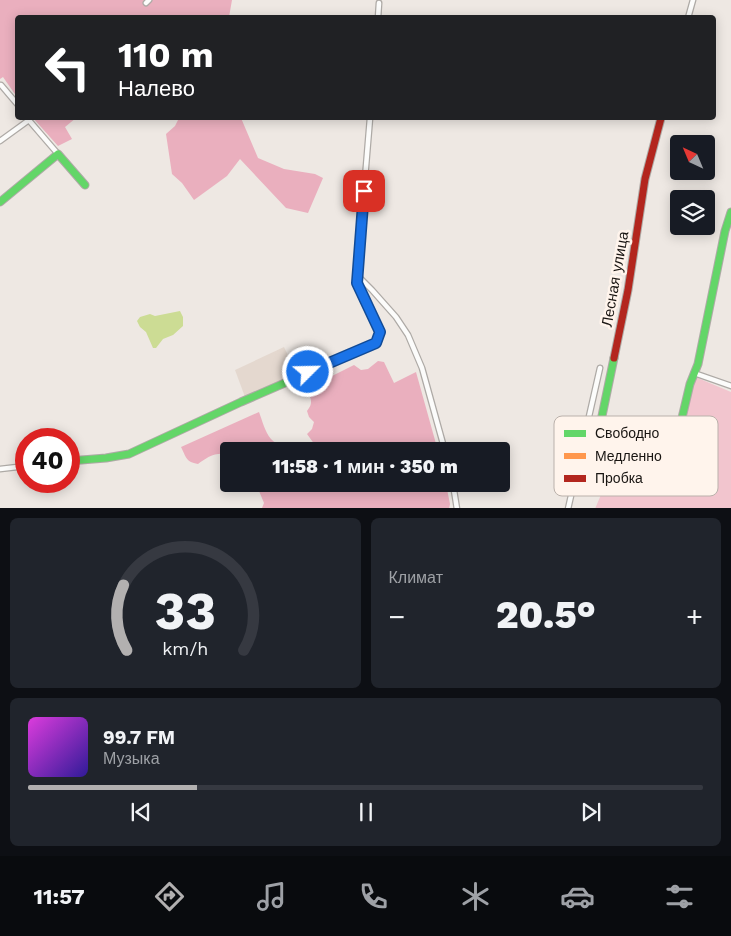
<!DOCTYPE html>
<html lang="ru">
<head>
<meta charset="utf-8">
<style>
  :root { --surface:#171b24; --page:#20242c; --text:#f1f3f6; --muted:#9ea1a6; --line:#363941; --accent:#b2b0b0 }
  body { margin:0; font-family:"Work Sans",sans-serif; background:var(--page); color:var(--text); height:100vh; display:flex; flex-direction:column; font-size:19px; white-space:nowrap }
  * { box-sizing:border-box; margin:0 }
  p { font-size:16px; color:var(--muted) }
  .icon { flex:none; width:28px; height:28px; fill:none; stroke:currentColor; stroke-width:2; stroke-linecap:round; stroke-linejoin:round }
  .map { position:relative; height:508px; overflow:hidden }
  .side { display:flex; flex-direction:column; gap:10px; padding:10px; background:#0d0f14; flex:1 }
  .side>* { flex:none }
  .banner { position:absolute; left:15px; top:15px; width:701px; height:105px; border-radius:5px; box-shadow:0 2px 12px #0003; background:#202124; color:#fff; overflow:hidden }
  .needle { width:32px; rotate:316deg }
  .controls { position:absolute; left:670px; top:135px; display:grid; gap:10px }
  .controls a { display:grid; place-items:center; width:45px; height:45px; border-radius:5px; background:var(--surface); box-shadow:0 2px 12px #0003; font-size:25px }
  .speed { position:absolute; left:15px; top:428px; display:flex; gap:10px; font-size:25px; font-weight:700; text-align:center }
  .speed>* { display:grid; place-content:center; width:65px; height:65px; border-radius:50%; background:var(--surface); box-shadow:0 2px 12px #0003; line-height:1 }
  .speed .limit { border:8px solid #d22; background:#fff; color:#111 }
  .pin { position:absolute; display:grid; place-items:center; width:42px; height:42px; color:#fff; margin:-21px; border-radius:10px; box-shadow:0 2px 8px #0006 }
  .me { position:absolute; width:55px; margin:-28px; rotate:67deg; stroke-linejoin:round; filter:drop-shadow(0 0 4px #0008) }
  .turn { display:flex; align-items:center; gap:18px; height:105px; padding:0 20px; font-size:22px }
  .turn .icon { width:65px; height:65px; stroke-width:2.5 }
  .turn b { display:block; font-size:35px; line-height:42px }
  .big { font-size:38px; font-weight:800; line-height:1.1 }
  .side .tile { flex:1; display:flex; flex-direction:column; justify-content:center; gap:8px; min-width:0; padding:0 18px; border-radius:8px; background:var(--page) }
  .side .dial { align-items:center; gap:0 }
  .dial svg { height:130px; overflow:visible; fill:none; stroke:var(--line); stroke-width:7; stroke-linecap:round; text-anchor:middle }
  .dial text { fill:var(--text); stroke:none }
  .song { display:flex; align-items:center; gap:15px }
  .cover { width:60px; height:60px; border-radius:8px; background:linear-gradient(135deg,hsl(300 70% 55%),hsl(250 70% 35%)) }
  .played { height:5px; border-radius:2px; background:linear-gradient(90deg,var(--accent) 25%,var(--line) 25%) }
  .keys { display:flex; justify-content:space-around; direction:ltr }
  .heat { display:flex; justify-content:space-between; align-items:center; font-size:28px; direction:ltr }
  .side .tiles { flex:1; display:grid; gap:10px; grid-template-columns:1fr 1fr }
  .tile:last-child { grid-column:span 2 }
  .trip { position:absolute; left:220px; top:442px; width:290px; height:50px; border-radius:5px; background:var(--surface); box-shadow:0 2px 12px #0003; font-weight:800; line-height:50px; text-align:center }
  .tabs { display:flex; height:80px; justify-content:space-around; align-items:center; background:#090b0e; color:var(--muted) }
  .tabs .icon { width:35px; height:35px }
  .tabs .current { color:var(--accent) }
  .tabs b { font-size:22px; color:var(--text) }
  .map>svg:first-child { display:block }
  .built { fill:#e4d8cf }
  .green { fill:#f2c5ce }
  .forest { fill:#eaafbe }
  .water { fill:#ccdc94 }
  .lines { fill:none; stroke-linecap:round; stroke-linejoin:round }
  .street-casing { stroke:#aeaaa6; stroke-width:7 }
  .fast-casing { stroke:#aeaaa6; stroke-width:9 }
  .slow-casing { stroke:#aeaaa6; stroke-width:9 }
  .jam-casing { stroke:#aeaaa6; stroke-width:9 }
  .street { stroke:#fcfcfb; stroke-width:4.5 }
  .fast { stroke:#63d668; stroke-width:7 }
  .slow { stroke:#ff974d; stroke-width:7 }
  .jam { stroke:#b3261e; stroke-width:7 }
  .route-casing { stroke:#114b97; stroke-width:12 }
  .route { stroke:#1a73e8; stroke-width:9 }
  .labels { text-anchor:middle; stroke-width:5; stroke-linejoin:round; paint-order:stroke }
  .street-label { font-size:15px; fill:#191512; stroke:#fff4ec }
  .key { fill:#fff4ec; stroke:#bab1ab; stroke-width:1 }
  .key-label { font-size:14px; fill:#191512 }
</style>
</head>
<body>
<div class="map">
<svg width="731" height="509" viewBox="0 0 731 509">
  <rect width="100%" height="100%" fill="#eee8e3"/>
  <path class="built" d="M284 347 297 374 245 397 235 370Z"/>
  <path class="green" d="M693 376 731 392V508L595 509 605 485 609 450 676 461Z"/>
  <g class="forest">
    <path d="M0 0H232L229 17 18 18 17 97 3 77 0 79Z"/>
    <path d="M33 118H76L65 127 72 139 58 146Z"/>
    <path d="M179 118H241L258 158 284 169 315 174 323 178 308 213 286 208 240 159 227 176 194 200 182 183 172 174 166 134 175 126Z"/>
    <path d="M378 361 384 362 394 383 416 372 438 451H310L315 445 307 434 312 429 314 422 309 417 307 411C316 400 307 398 310 387L354 365 361 370 368 369Z"/>
    <path d="M259 412C262 420 265 432 271 439 278 447 286 441 292 451H229V455C217 451 207 457 198 464 186 462 186 457 181 447Z"/>
    <path d="M258 484H446L450 504 449 509 262 508 264 503 259 491Z"/>
  </g>
  <path class="water" d="M180 311 183 317V326L173 335 163 339 156 348H153L146 332 140 327 137 321 140 317 150 314 155 316Z"/>
  <g class="lines">
    <g class="street-casing">
      <g id="street">
        <path d="M146 3 149 0"/>
        <path d="M378 18 379 3"/>
        <path d="M688 18 693 0"/>
        <path d="M0 85H1L18 105"/>
        <path d="M27 118 58 154"/>
        <path d="M370 118 357 275 372 290 396 317 408 335 422 368 445 451"/>
        <path d="M0 141 29 120"/>
        <path d="M694 373 731 386"/>
        <path d="M0 469 26 466"/>
        <path d="M453 484 457 509"/>
        <path d="M568 509 600 368"/>
      </g>
    </g>
    <g class="fast-casing">
      <g id="fast">
        <path d="M0 202 58 154 85 185"/>
        <path d="M614 358 596 445 673 456 690 384 698 364 725 231 731 212"/>
        <path d="M69 461 106 458 129 454 241 402 333 362"/>
      </g>
    </g>
    <g class="slow-casing">
      <path id="slow" d="M333 362 376 343 380 332 357 283V275"/>
    </g>
    <g class="jam-casing">
      <path id="jam" d="M614 358 628 290 645 179 661 118"/>
    </g>
    <use href="#street" class="street"/>
    <use href="#fast" class="fast"/>
    <use href="#slow" class="slow"/>
    <use href="#jam" class="jam"/>
  </g>
  <g class="lines">
    <g class="route-casing">
      <path id="route" d="M308 372 376 343 380 332 357 283 364 191"/>
    </g>
    <use href="#route" class="route"/>
  </g>
  <g class="labels">
    <g class="street-label">
      <text transform="translate(615 279) rotate(-80)" y="5">Лесная улица</text>
    </g>
  </g>
  <rect x="554" y="416" width="164" height="80" rx="8" class="key"/>
  <rect x="564" y="430" width="22" height="7" fill="#63d668"/>
  <rect x="564" y="453" width="22" height="6" fill="#ff974d"/>
  <rect x="564" y="475" width="22" height="7" fill="#b3261e"/>
  <g class="key-label">
    <text x="595" y="438">Свободно</text>
    <text x="595" y="461">Медленно</text>
    <text x="595" y="483">Пробка</text>
  </g>
</svg>
<div class="controls">
<a><svg class="needle" viewBox="-14 -14 28 28"><path d="M0-13l5 13h-10z" fill="#e53935"/><path d="M0 13l5-13h-10z" fill="#9ea1a6"/></svg></a>
<a><svg class="icon" aria-label="layers" viewBox="0 0 24 24"><path d="M12 4l9 5-9 5-9-5zM3 14l9 5 9-5"/></svg></a>
</div>
<div class="speed"><div class="limit">40</div></div>
<div class="pin" style="left:364px;top:191px;background:#d93025"><svg class="icon" aria-label="arrive" viewBox="0 0 24 24"><path d="M6 21V4h12l-3 4 3 4H6"/></svg></div>
<svg class="me" style="left:308px;top:372px" viewBox="-20 -20 40 40"><circle r="17" fill="#1a73e8" stroke="#fff" stroke-width="3"/><path d="M0-11L8 9 0 5-8 9z" fill="#fff"/></svg>
<div class="trip">11:58 · 1 мин · 350 m</div>
<div class="banner">
<div class="turn"><svg class="icon" aria-label="left" viewBox="0 0 24 24"><path d="M17 20v-9H6M10 6l-5 5 5 5"/></svg><div><b>110 m</b>Налево</div></div>
</div>
</div>
<section class="side">
<div class="tiles">
<div class="tile dial"><svg viewBox="0 0 100 80">
<path d="M14 69A42 42 0 1 1 86 69"/>
<path d="M14 69A42 42 0 0 1 12 29" stroke="#b2b0b0"/>
<text x="50" y="56" font-size="32" font-weight="700">33</text>
<text x="50" y="72" font-size="11">km/h</text>
</svg></div>
<div class="tile"><p>Климат</p>
<div class="heat"><a>−</a><b class="big">20.5°</b><a>+</a></div>
</div>
<div class="tile">
<div class="song"><i class="cover"></i><div><b>99.7 FM</b><p>Музыка</p></div></div>
<div class="played"></div>
<div class="keys"><svg class="icon" aria-label="previous" viewBox="0 0 24 24"><path d="M18 5L8 12l10 7zM5 5v14"/></svg><svg class="icon" aria-label="pause" viewBox="0 0 24 24"><path d="M8 5v14M16 5v14"/></svg><svg class="icon" aria-label="next" viewBox="0 0 24 24"><path d="M6 5l10 7-10 7zM19 5v14"/></svg></div>
</div>
</div>
</section>
<nav class="tabs">
<b>11:57</b>
<svg class="icon current" aria-label="directions" viewBox="0 0 24 24"><path d="M12 3l9 9-9 9-9-9zM9 14v-3h6M13 9l2 2-2 2"/></svg>
<svg class="icon" aria-label="music" viewBox="0 0 24 24"><path d="M9 18V5l10-2v13"/><circle cx="6" cy="18" r="3"/><circle cx="16" cy="16" r="3"/></svg>
<svg class="icon" aria-label="phone" viewBox="0 0 24 24"><path d="M5 4h4l2 5-3 2q2 4 5 5l2-3 5 2v4C11 20 4 13 5 4z"/></svg>
<svg class="icon" aria-label="climate" viewBox="0 0 24 24"><path d="M12 3v18M4 7l16 10M4 17L20 7"/></svg>
<svg class="icon" aria-label="car" viewBox="0 0 24 24"><path d="M5 17H2v-5l4-1 3-4h7l3 4 3 1v5h-3M9 17h6M6 11h13"/><circle cx="7" cy="17" r="2"/><circle cx="17" cy="17" r="2"/></svg>
<svg class="icon" aria-label="filters" viewBox="0 0 24 24"><path d="M4 7h16M4 17h16"/><circle cx="9" cy="7" r="2"/><circle cx="15" cy="17" r="2"/></svg>
</nav>
</body>
</html>
